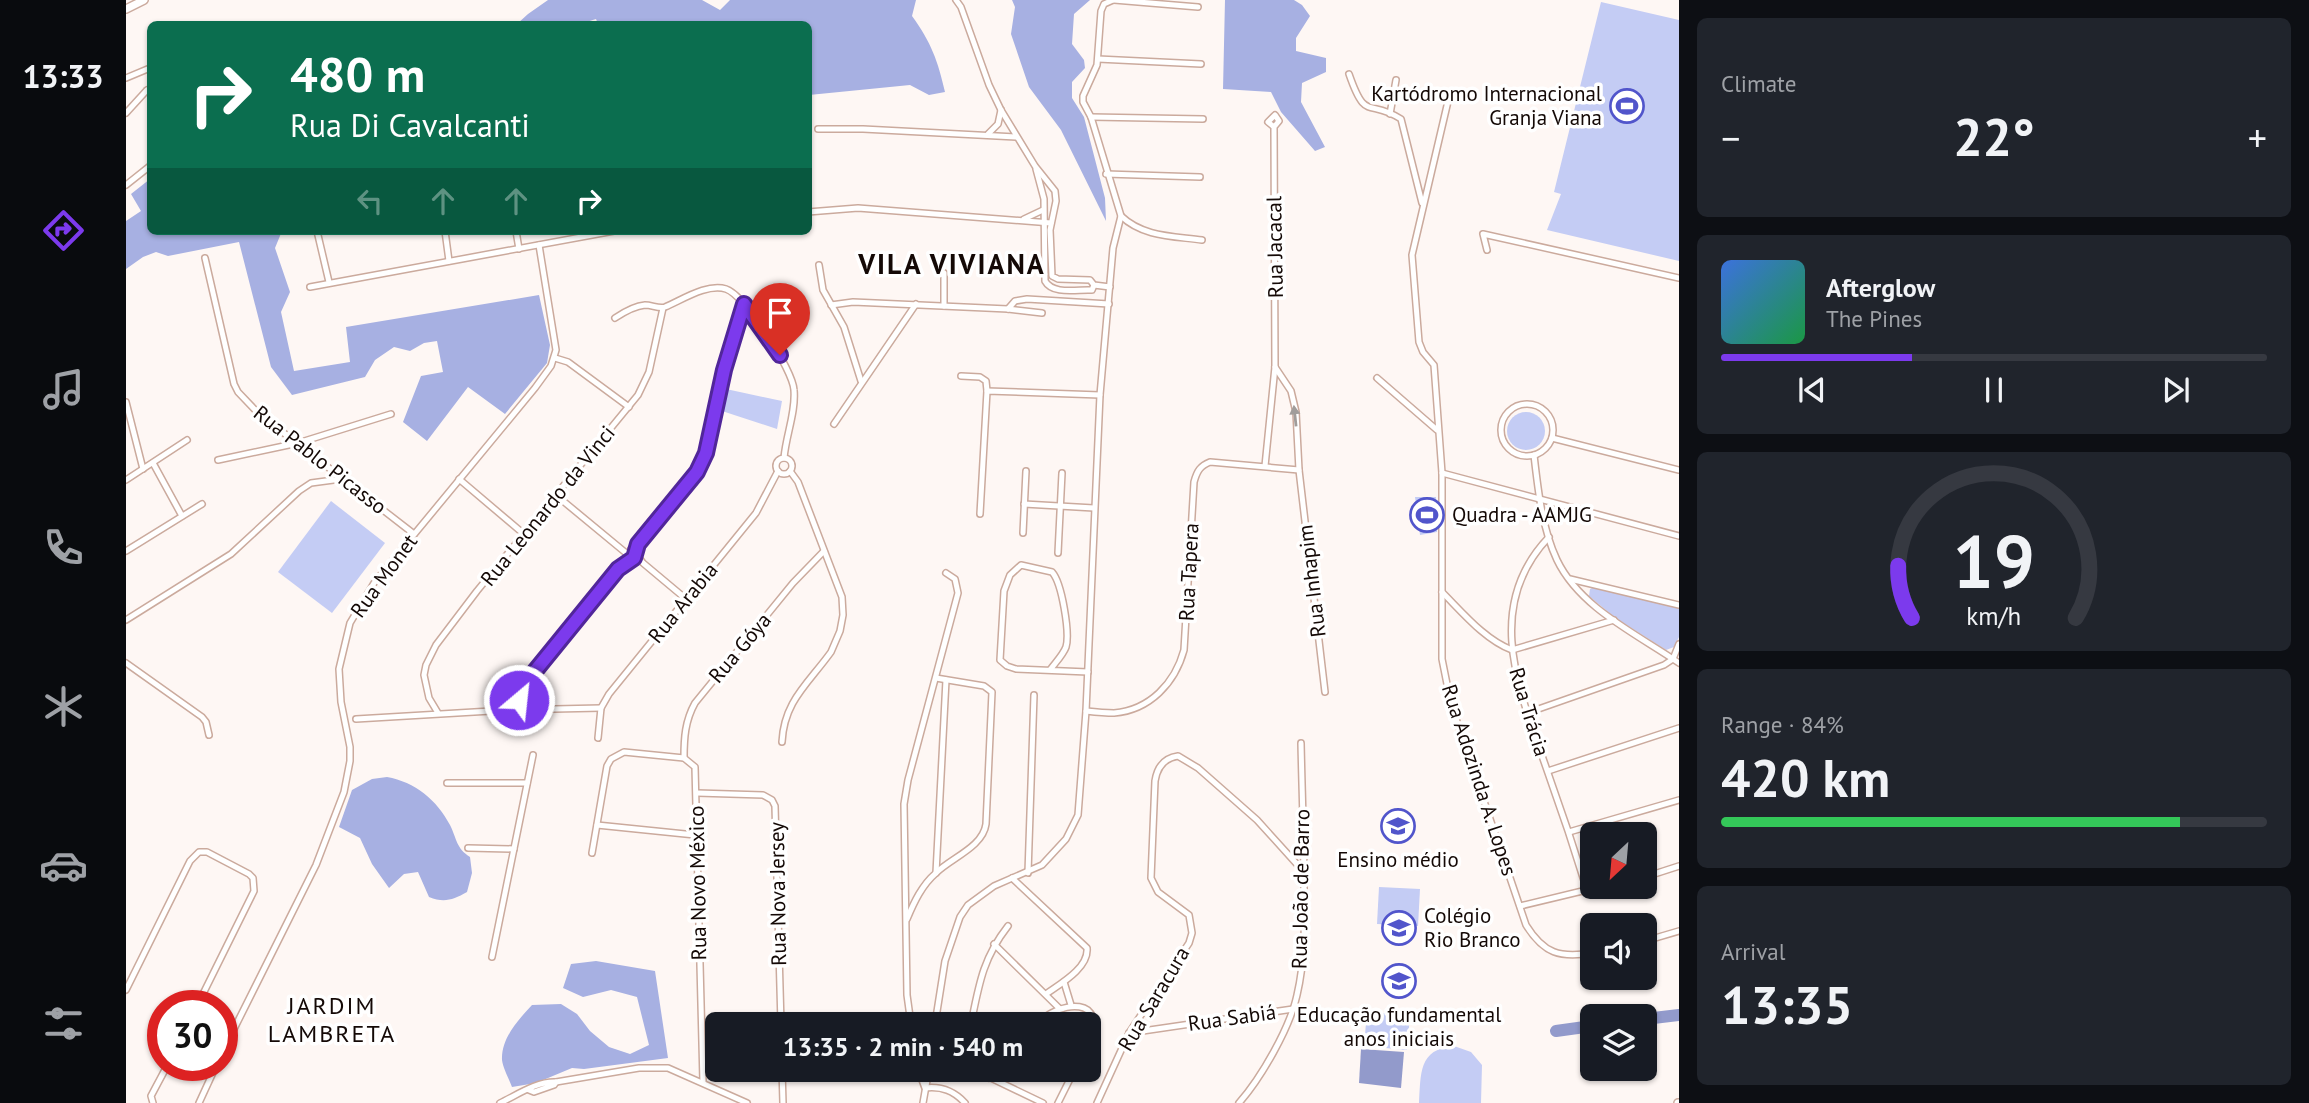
<!DOCTYPE html>
<html lang="en">
<head>
<meta charset="utf-8">
<style>
  :root { --surface:#171b24; --page:#20242c; --text:#f1f3f6; --muted:#9ea1a6; --line:#363941; --accent:#7c3aed }
  body { margin:0; font-family:"PT Sans",sans-serif; background:var(--page); color:var(--text); height:100vh; display:flex; flex-direction:column; font-size:26px; white-space:nowrap }
  * { box-sizing:border-box; margin:0 }
  p { font-size:23px; color:var(--muted) }
  .icon { flex:none; width:38px; height:38px; fill:none; stroke:currentColor; stroke-width:2; stroke-linecap:round; stroke-linejoin:round }
  .map { position:relative; flex:1; overflow:hidden }
  .drawer { display:flex; flex-direction:column; gap:18px; padding:18px; background:#0d0f14; width:630px }
  .drawer>* { flex:none }
  .guide { position:absolute; left:21px; top:21px; width:665px; height:214px; border-radius:10px; box-shadow:0 2px 5px #0004; background:#0b6e4f; color:#fff; overflow:hidden }
  .needle { width:46px; rotate:206deg }
  .tools { position:absolute; left:1454px; top:822px; display:grid; gap:14px }
  .tools a { display:grid; place-items:center; width:77px; height:77px; border-radius:10px; background:var(--surface); box-shadow:0 2px 5px #0004; font-size:35px }
  .speed { position:absolute; left:21px; top:990px; display:flex; gap:14px; font-size:35px; font-weight:700; text-align:center }
  .speed>* { display:grid; place-content:center; width:91px; height:91px; border-radius:50%; background:var(--surface); box-shadow:0 2px 5px #0004; line-height:1 }
  .speed .limit { border:10px solid #d22; background:#fff; color:#111 }
  .pin { position:absolute; display:grid; place-items:center; width:60px; height:60px; color:#fff; margin:-72px -30px; border-radius:50% 50% 50% 0; rotate:-45deg; box-shadow:0 0 7px #0007 }
  .pin .icon { rotate:45deg }
  .me { position:absolute; width:77px; margin:-38px; rotate:28deg; stroke-linejoin:round; filter:drop-shadow(0 0 5px #0008) }
  .turn { display:flex; align-items:center; gap:24px; height:147px; padding:0 28px; font-size:32px }
  .turn .icon { width:91px; height:91px; stroke-width:2.5 }
  .turn b { display:block; font-size:49px; line-height:60px }
  .lanes { display:flex; align-items:center; height:66px; padding:0 28px; background:#0003; justify-content:center; gap:35px; direction:ltr }
  .lanes .off { opacity:.35 }
  .big { font-size:52px; font-weight:600; line-height:1.1 }
  .drawer .card { flex:1; display:flex; flex-direction:column; justify-content:center; gap:10px; min-width:0; padding:0 24px; border-radius:10px; background:var(--page) }
  .drawer .dial { align-items:center; gap:0 }
  .dial svg { height:182px; overflow:visible; fill:none; stroke:var(--line); stroke-width:7; stroke-linecap:round; text-anchor:middle }
  .dial text { fill:var(--text); stroke:none }
  .song { display:flex; align-items:center; gap:21px }
  .cover { width:84px; height:84px; border-radius:10px; background:linear-gradient(135deg,hsl(220 70% 55%),hsl(140 70% 35%)) }
  .played { height:7px; border-radius:4px; background:linear-gradient(90deg,var(--accent) 35%,var(--line) 35%) }
  .keys { display:flex; justify-content:space-around; direction:ltr }
  .heat { display:flex; justify-content:space-between; align-items:center; font-size:38px; direction:ltr }
  .charge { height:10px; border-radius:5px; background:linear-gradient(90deg,#34c759 84%,var(--line) 0) }
  .trip { position:absolute; left:579px; top:1012px; width:396px; height:70px; border-radius:10px; background:var(--surface); box-shadow:0 2px 5px #0004; font-weight:600; line-height:70px; text-align:center }
  main { display:flex; flex:1; min-height:0 }
  .dock { display:flex; flex-direction:column; width:126px; justify-content:space-around; align-items:center; background:#090b0e; color:var(--muted) }
  .dock .icon { width:49px; height:49px }
  .dock .selected { color:var(--accent) }
  .dock b { font-size:32px; color:var(--text) }
  .map>svg:first-child { display:block }
  .green { fill:#c4ccf4 }
  .forest { fill:#a7b0e2 }
  .water { fill:#929acb }
  .lines { fill:none; stroke-linecap:round; stroke-linejoin:round }
  .river { stroke:#929acb; stroke-width:12 }
  .minor-casing { stroke:#cbaa9d; stroke-width:8 }
  .tertiary-casing { stroke:#cbaa9d; stroke-width:10 }
  .minor { stroke:#fff; stroke-width:5 }
  .tertiary { stroke:#fff; stroke-width:7 }
  .oneway { fill:#a19d9b }
  .route-casing { stroke:#51269a; stroke-width:18 }
  .route { stroke:#7c3aed; stroke-width:12 }
  .labels { text-anchor:middle; stroke-width:7; stroke-linejoin:round; paint-order:stroke }
  .poi-label { font-size:21px; fill:#140906; stroke:#fff; text-anchor:start }
  .street-label { font-size:21px; fill:#140906; stroke:#fff }
  .quarter-label { font-size:24px; letter-spacing:2px; fill:#140906; stroke:#fff }
  .district-label { font-size:28px; font-weight:bold; letter-spacing:2px; fill:#140906; stroke:#fff }
</style>
</head>
<body>
<main>
<nav class="dock">
<b>13:33</b>
<svg class="icon selected" aria-label="directions" viewBox="0 0 24 24"><path d="M12 3l9 9-9 9-9-9zM9 14v-3h6M13 9l2 2-2 2"/></svg>
<svg class="icon" aria-label="music" viewBox="0 0 24 24"><path d="M9 18V5l10-2v13"/><circle cx="6" cy="18" r="3"/><circle cx="16" cy="16" r="3"/></svg>
<svg class="icon" aria-label="phone" viewBox="0 0 24 24"><path d="M5 4h4l2 5-3 2q2 4 5 5l2-3 5 2v4C11 20 4 13 5 4z"/></svg>
<svg class="icon" aria-label="climate" viewBox="0 0 24 24"><path d="M12 3v18M4 7l16 10M4 17L20 7"/></svg>
<svg class="icon" aria-label="car" viewBox="0 0 24 24"><path d="M5 17H2v-5l4-1 3-4h7l3 4 3 1v5h-3M9 17h6M6 11h13"/><circle cx="7" cy="17" r="2"/><circle cx="17" cy="17" r="2"/></svg>
<svg class="icon" aria-label="filters" viewBox="0 0 24 24"><path d="M4 7h16M4 17h16"/><circle cx="9" cy="7" r="2"/><circle cx="15" cy="17" r="2"/></svg>
</nav>
<div class="map">
<svg width="1553" height="1103" viewBox="0 0 1553 1103">
  <rect width="100%" height="100%" fill="#fef7f4"/>
  <g class="green">
    <path d="M1475 2 1553 20V261L1421 230 1435 194 1428 192Z"/>
    <path d="M600 389 656 401 651 429 596 411Z"/>
    <circle cx="1400" cy="431" r="19"/>
    <path d="M1289 497H1310L1311 532 1294 535Z"/>
    <path d="M205 501 259 543 206 613 152 572Z"/>
    <path d="M1468 587 1553 608V637L1548 647 1540 650 1488 617 1463 596 1464 589Z"/>
    <path d="M1253 887 1294 889 1292 926 1251 924Z"/>
    <path d="M1241 1012 1284 1015 1281 1050 1238 1046Z"/>
    <path d="M1328 1046 1345 1052 1356 1065 1355 1103H1293C1295 1074 1292 1049 1328 1046Z"/>
  </g>
  <g class="forest">
    <path d="M422 0H576L594 10 604 0H790L786 16C805 42 812 61 819 92L803 95 784 85 683 95 682 24H472L470 19 454 24H391L402 14Z"/>
    <path d="M886 0H964L948 14 946 44 958 60 959 68 946 82V98L958 117 979 198 980 221 935 130 903 87 885 34 889 7Z"/>
    <path d="M1099 0H1168L1176 5 1184 16 1170 38V51L1200 58V72L1176 83 1175 102 1199 147 1189 151 1155 112 1145 92 1097 89Z"/>
    <path d="M24 179V231H156L149 248 164 292 155 312 168 371 224 362 220 327 413 295 424 345 421 363 379 414 342 387 301 441 277 422 295 376 317 372 311 341 298 343 284 351 268 347 249 360 239 377 166 395 145 367 113 242 42 256 30 252 17 257 0 269V221L15 211 5 194Z"/>
    <path d="M261 777C289 782 311 800 324 825 331 839 330 848 344 857L346 873 341 892C327 900 318 903 303 897L292 872 278 874 263 888 246 864 234 838 213 827 226 790 246 779Z"/>
    <path d="M470 961 529 971 542 1058 458 1069 446 1068 410 1083 386 1087C383 1079 377 1068 376 1060 375 1038 393 1019 406 1005L435 1004 451 1014 464 1031 483 1047 504 1054 523 1045 511 997 485 990 457 997 437 988 445 964Z"/>
  </g>
  <path class="water" d="M1235 1049 1278 1052 1275 1088 1233 1083Z"/>
  <g class="lines">
    <g class="river">
      <path d="M1519 1019 1553 1015"/>
      <path d="M1430 1031 1466 1026"/>
    </g>
    <g class="minor-casing">
      <g id="minor">
        <path d="M830 0 835 7 863 85 875 110 909 166 929 191 930 201 924 230 926 276 932 279 964 280 968 285 984 287"/>
        <path d="M987 0 978 4 975 11 971 65 957 96V102L965 117 995 216C1017 237 1047 236 1076 240"/>
        <path d="M988 0 1072 7"/>
        <path d="M972 59 1075 64"/>
        <path d="M1223 74C1240 123 1242 98 1275 119L1296 203"/>
        <path d="M0 78 24 68"/>
        <path d="M1323 97 1286 255 1293 342 1297 352 1308 365 1316 473V659L1325 704 1400 925C1418 954 1434 958 1466 953"/>
        <path d="M0 113 21 90"/>
        <path d="M1264 114 1270 80"/>
        <path d="M965 117 1077 119"/>
        <path d="M692 129H737L890 137"/>
        <path d="M862 134 872 124 875 110"/>
        <path d="M910 169 918 199 919 281C926 294 948 290 962 290H966L968 285"/>
        <path d="M980 174 1074 177"/>
        <path d="M0 185 24 166"/>
        <path d="M682 212 732 208 925 223"/>
        <path d="M898 219 917 210"/>
        <path d="M191 231 203 282"/>
        <path d="M319 231 323 261"/>
        <path d="M390 231 393 249"/>
        <path d="M1361 250 1357 234 1553 278"/>
        <path d="M79 258 108 384 112 392 132 413 288 534"/>
        <path d="M693 265 697 290 718 327 735 381"/>
        <path d="M184 287 488 231"/>
        <path d="M705 305 727 302 882 309 916 313"/>
        <path d="M818 306V273"/>
        <path d="M882 309 889 301 901 299 983 304"/>
        <path d="M489 318C498 312 508 306 519 305 526 305 533 309 539 307 556 300 581 283 600 289 619 295 667 370 668 390 670 412 660 435 658 458"/>
        <path d="M429 358 442 362 503 407"/>
        <path d="M1149 367 1165 391 1170 412 1173 470 1199 692"/>
        <path d="M835 376 854 377 860 381 861 391"/>
        <path d="M1251 378 1311 430"/>
        <path d="M0 402 17 469"/>
        <circle cx="1401" cy="430" r="26"/>
        <path d="M708 424 790 304"/>
        <path d="M1426 438 1553 470"/>
        <path d="M1408 455C1412 490 1416 528 1431 560 1454 608 1511 634 1553 663"/>
        <circle cx="658" cy="466" r="8"/>
        <path d="M92 460 172 443 265 414"/>
        <path d="M27 463 56 516"/>
        <path d="M1139 466 1149 367 1148 127 1142 122 1149 115 1153 121 1148 127"/>
        <path d="M1316 473 1553 536"/>
        <path d="M333 479 399 535"/>
        <path d="M0 480 61 440"/>
        <path d="M431 496 500 553"/>
        <path d="M898 504 968 508"/>
        <path d="M854 514 861 391 974 395"/>
        <path d="M897 533 900 471"/>
        <path d="M1423 537C1355 608 1395 694 1422 773 1436 812 1449 851 1461 890"/>
        <path d="M505 549 512 544 571 472C587 440 591 406 598 372 603 349 610 326 618 304"/>
        <path d="M0 551 76 504"/>
        <path d="M932 553 936 473"/>
        <path d="M510 554 517 563 560 599"/>
        <path d="M1444 579 1553 605"/>
        <path d="M1316 592C1336 612 1359 640 1386 650L1488 620"/>
        <path d="M0 620 105 554 173 491 185 483 215 479"/>
        <path d="M0 663 76 717 80 722 83 735"/>
        <path d="M924 670C929 663 937 655 940 647 944 633 936 583 926 572L895 565 884 575 878 591 874 660 881 666 890 669 962 672"/>
        <path d="M382 710C391 691 406 674 419 657 445 623 473 588 504 559"/>
        <path d="M960 711C969 712 979 713 988 713 1024 710 1049 683 1058 650L1068 482C1071 471 1074 466 1084 462L1173 470"/>
        <path d="M312 713 303 698 298 675 300 665 310 645 351 591 512 395 523 372 537 308"/>
        <path d="M1401 713 1538 665 1547 659 1553 644"/>
        <path d="M230 719 382 710 475 708"/>
        <path d="M472 738 475 708 483 694 630 513 652 471"/>
        <path d="M656 742C658 701 682 684 705 652L714 631 717 615 716 597 672 482 664 471"/>
        <path d="M558 758C558 738 559 721 569 703L667 583 698 551"/>
        <path d="M1422 771 1553 728"/>
        <path d="M321 783H401"/>
        <path d="M571 793 637 795 646 800 649 806 655 1024"/>
        <path d="M471 825 569 835"/>
        <path d="M1443 832 1553 800"/>
        <path d="M342 848 388 849"/>
        <path d="M466 853 481 766 485 759 498 752 558 758 569 767 577 1082"/>
        <path d="M810 873 820 680"/>
        <path d="M902 873 908 695"/>
        <path d="M1519 877 1553 866"/>
        <path d="M886 878 961 948C963 968 934 984 920 994"/>
        <path d="M1394 906 1473 887"/>
        <path d="M781 919C788 902 796 885 810 873 825 858 857 847 860 824L866 692 858 686 810 678"/>
        <path d="M1519 941 1553 931"/>
        <path d="M868 944 933 1008"/>
        <path d="M366 957 407 755"/>
        <path d="M938 982 945 1005"/>
        <path d="M0 990 64 861 73 852H81L123 874 127 878 128 891 71 1006"/>
        <path d="M785 1024 781 995 778 804 782 780 832 593 829 579 820 573"/>
        <path d="M809 1024 819 961 834 917 842 905 868 886 916 865 940 839 952 815 960 711 974 395 987 248 995 216"/>
        <path d="M845 1024C853 984 857 958 882 926"/>
        <path d="M911 1024C935 999 983 997 962 1042"/>
        <path d="M1003 1033 1167 1009"/>
        <path d="M96 1053 190 865 218 792 224 761V747L215 702 213 669 224 623 248 583 409 388 425 366 430 350 413 245"/>
        <path d="M656 1069 657 1103"/>
        <path d="M792 1069 799 1088C816 1086 828 1091 839 1103"/>
        <path d="M846 1069 917 1103"/>
        <path d="M863 1078 873 1069"/>
        <path d="M430 1082 513 1068H542L621 1103"/>
        <path d="M27 1103 25 1096 41 1066"/>
        <path d="M73 1103 90 1066"/>
        <path d="M374 1103C391 1095 411 1081 430 1082L428 1085 408 1092 403 1090"/>
        <path d="M797 1103 803 1069"/>
        <path d="M932 1103 949 1069"/>
        <path d="M971 1103 1003 1033 1063 943 1066 933 1063 915 1032 892 1025 878 1029 781C1031 768 1038 758 1052 756L1072 768 1131 820 1178 872"/>
        <path d="M1113 1103C1135 1078 1164 1028 1171 995 1179 961 1179 923 1178 888 1178 839 1176 791 1175 743"/>
      </g>
    </g>
    <g class="tertiary-casing">
      <g id="tertiary">
        <path d="M0 9 18 0"/>
        <path d="M1552 1103H1553"/>
      </g>
    </g>
    <use href="#minor" class="minor"/>
    <use href="#tertiary" class="tertiary"/>
  </g>
  <defs><path id="oneway-solid" d="M-6-.8H1V-3.2L6.5 0L1 3.2V.8H-6Z" transform="scale(1.75)"/></defs>
  <use class="oneway" href="#oneway-solid" transform="translate(1169 416) rotate(-96)"/>
  <g class="lines">
    <g class="route-casing">
      <path id="route" d="M393 700 392 695 396 687 492 569 508 558 512 544 571 472 580 453 598 370 618 304 654 355"/>
    </g>
    <use href="#route" class="route"/>
  </g>
  <defs>
    <g id="stadium-ring" transform="scale(1.75)"><circle r="9.5" fill="#fff" stroke="#5155cb" stroke-width="1.5"/><path d="M0-5a6.5 5 0 1 0 0 10a6.5 5 0 1 0 0-10ZM-3.5-1.8h7v3.6h-7Z" fill="#5155cb"/></g>
    <g id="school-ring" transform="scale(1.75)"><circle r="9.5" fill="#fff" stroke="#5155cb" stroke-width="1.5"/><path d="M0-5L7-2L0 1L-7-2ZM-4 1L0 2.5L4 1V4Q0 6-4 4Z" fill="#5155cb"/></g>
  </defs>
  <g fill-rule="evenodd">
    <use href="#stadium-ring" x="1501" y="106"/>
    <use href="#stadium-ring" x="1301" y="515"/>
    <use href="#school-ring" x="1272" y="826"/>
    <use href="#school-ring" x="1273" y="928"/>
    <use href="#school-ring" x="1273" y="981"/>
  </g>
  <g class="labels">
    <g class="poi-label">
      <text x="1476" y="101" text-anchor="end">Kartódromo Internacional<tspan x="1476" dy="24">Granja Viana</tspan></text>
      <text x="1326" y="522">Quadra - AAMJG</text>
      <text x="1272" y="867" text-anchor="middle">Ensino médio</text>
      <text x="1298" y="923">Colégio<tspan x="1298" dy="24">Rio Branco</tspan></text>
      <text x="1273" y="1022" text-anchor="middle">Educação fundamental<tspan x="1273" dy="24">anos iniciais</tspan></text>
    </g>
    <g class="street-label">
      <text transform="translate(1149 247) rotate(-91)" y="7">Rua Jacacal</text>
      <text transform="translate(194 460) rotate(38)" y="7">Rua Pablo Picasso</text>
      <text transform="translate(422 506) rotate(-51)" y="7">Rua Leonardo da Vinci</text>
      <text transform="translate(1063 572) rotate(-87)" y="7">Rua Tapera</text>
      <text transform="translate(258 576) rotate(-54)" y="7">Rua Monet</text>
      <text transform="translate(1186 581) rotate(-97)" y="7">Rua Inhapim</text>
      <text transform="translate(557 603) rotate(-51)" y="7">Rua Arabia</text>
      <text transform="translate(614 648) rotate(-50)" y="7">Rua Góya</text>
      <text transform="translate(1403 712) rotate(73)" y="7">Rua Trácia</text>
      <text transform="translate(1353 780) rotate(72)" y="7">Rua Adozinda A. Lopes</text>
      <text transform="translate(572 883) rotate(-91)" y="7">Rua Novo México</text>
      <text transform="translate(1175 889) rotate(-89)" y="7">Rua João de Barro</text>
      <text transform="translate(652 894) rotate(-91)" y="7">Rua Nova Jersey</text>
      <text transform="translate(1028 999) rotate(-59)" y="7">Rua Saracura</text>
      <text transform="translate(1106 1018) rotate(-8)" y="7">Rua Sabiá</text>
    </g>
    <g class="quarter-label">
      <text x="206" y="1014">JARDIM<tspan x="206" dy="28">LAMBRETA</tspan></text>
    </g>
    <g class="district-label">
      <text x="826" y="274">VILA VIVIANA</text>
    </g>
  </g>
</svg>
<div class="tools">
<a><svg class="needle" viewBox="-14 -14 28 28"><path d="M0-13l5 13h-10z" fill="#e53935"/><path d="M0 13l5-13h-10z" fill="#9ea1a6"/></svg></a>
<a><svg class="icon" aria-label="sound" viewBox="0 0 24 24"><path d="M4 9h4l5-4v14l-5-4H4zM17 9q2 3 0 6"/></svg></a>
<a><svg class="icon" aria-label="layers" viewBox="0 0 24 24"><path d="M12 4l9 5-9 5-9-5zM3 14l9 5 9-5"/></svg></a>
</div>
<div class="speed"><div class="limit">30</div></div>
<div class="pin" style="left:654px;top:355px;background:#d93025"><svg class="icon" aria-label="arrive" viewBox="0 0 24 24"><path d="M6 21V4h12l-3 4 3 4H6"/></svg></div>
<svg class="me" style="left:393px;top:700px" viewBox="-20 -20 40 40"><circle r="17" fill="#7c3aed" stroke="#fff" stroke-width="3"/><path d="M0-11L8 9 0 5-8 9z" fill="#fff"/></svg>
<div class="trip">13:35 · 2 min · 540 m</div>
<div class="guide">
<div class="turn"><svg class="icon" aria-label="right" viewBox="0 0 24 24"><path d="M7 20v-9h11M14 6l5 5-5 5"/></svg><div><b>480 m</b>Rua Di Cavalcanti</div></div>
<div class="lanes"><svg class="icon off" aria-label="left" viewBox="0 0 24 24"><path d="M17 20v-9H6M10 6l-5 5 5 5"/></svg><svg class="icon off" aria-label="ahead" viewBox="0 0 24 24"><path d="M12 20V5M6 11l6-6 6 6"/></svg><svg class="icon off" aria-label="ahead" viewBox="0 0 24 24"><path d="M12 20V5M6 11l6-6 6 6"/></svg><svg class="icon" aria-label="right" viewBox="0 0 24 24"><path d="M7 20v-9h11M14 6l5 5-5 5"/></svg></div>
</div>
</div>
<section class="drawer">
<div class="card"><p>Climate</p>
<div class="heat"><a>−</a><b class="big">22°</b><a>+</a></div>
</div>
<div class="card">
<div class="song"><i class="cover"></i><div><b>Afterglow</b><p>The Pines</p></div></div>
<div class="played"></div>
<div class="keys"><svg class="icon" aria-label="previous" viewBox="0 0 24 24"><path d="M18 5L8 12l10 7zM5 5v14"/></svg><svg class="icon" aria-label="pause" viewBox="0 0 24 24"><path d="M8 5v14M16 5v14"/></svg><svg class="icon" aria-label="next" viewBox="0 0 24 24"><path d="M6 5l10 7-10 7zM19 5v14"/></svg></div>
</div>
<div class="card dial"><svg viewBox="0 0 100 80">
<path d="M14 69A42 42 0 1 1 86 69"/>
<path d="M14 69A42 42 0 0 1 8 46" stroke="#7c3aed"/>
<text x="50" y="56" font-size="32" font-weight="700">19</text>
<text x="50" y="72" font-size="11">km/h</text>
</svg></div>
<div class="card"><p>Range · 84%</p><b class="big">420 km</b><div class="charge"></div></div>
<div class="card"><p>Arrival</p><b class="big">13:35</b></div>
</section>
</main>
</body>
</html>
